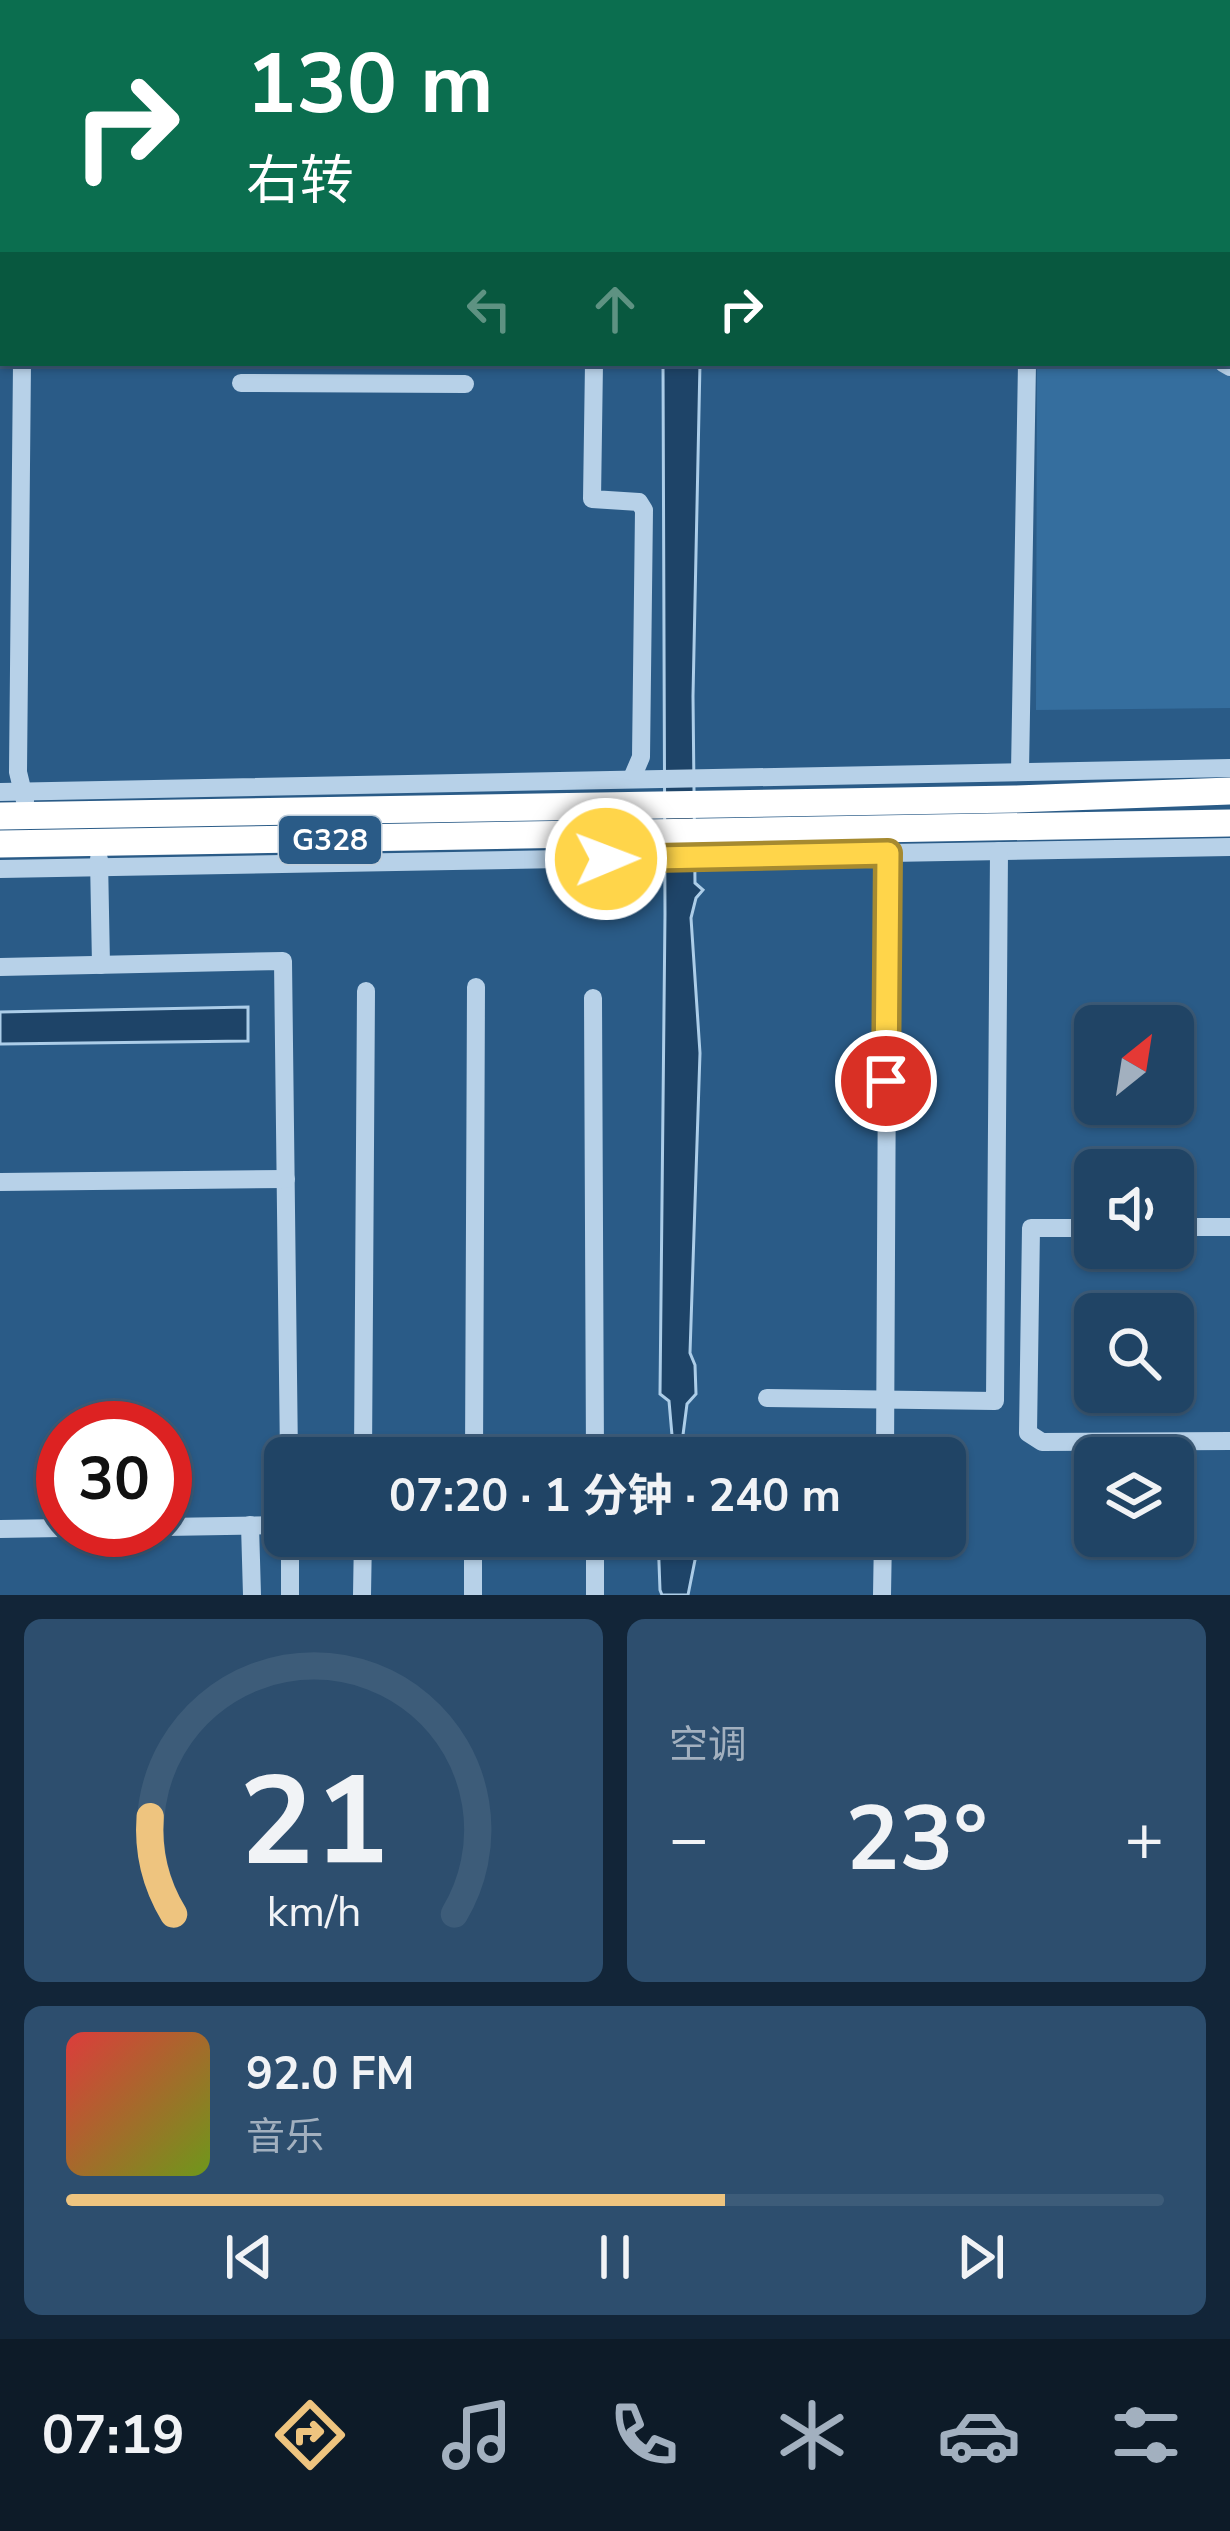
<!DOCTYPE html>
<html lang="zh">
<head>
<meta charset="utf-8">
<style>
  :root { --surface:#204465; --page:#2d4e6e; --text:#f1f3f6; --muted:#a2b0bf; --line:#3d5c79; --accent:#eec47f }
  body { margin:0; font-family:"Nunito Sans","Noto Sans SC",sans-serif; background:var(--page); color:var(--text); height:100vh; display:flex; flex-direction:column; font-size:45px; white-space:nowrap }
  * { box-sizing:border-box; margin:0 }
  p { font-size:39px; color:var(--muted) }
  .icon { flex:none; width:66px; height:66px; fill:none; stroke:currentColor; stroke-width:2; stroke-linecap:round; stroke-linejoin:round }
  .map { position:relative; height:1595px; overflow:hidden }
  .side { display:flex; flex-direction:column; gap:24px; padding:24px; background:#122538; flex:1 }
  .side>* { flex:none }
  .banner { position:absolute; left:0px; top:0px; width:1230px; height:366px; box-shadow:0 3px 9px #0004,0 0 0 3px var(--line); background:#0b6e4f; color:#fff; overflow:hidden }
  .needle { width:78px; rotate:30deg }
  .fabs { position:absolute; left:1074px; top:1005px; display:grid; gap:24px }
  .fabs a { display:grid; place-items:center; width:120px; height:120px; border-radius:18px; background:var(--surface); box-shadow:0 3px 9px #0004,0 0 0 3px var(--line); font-size:60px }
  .speed { position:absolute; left:36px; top:1401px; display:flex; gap:24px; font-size:60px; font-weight:700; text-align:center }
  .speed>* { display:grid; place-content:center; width:156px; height:156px; border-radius:50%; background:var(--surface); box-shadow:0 3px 9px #0004,0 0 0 3px var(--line); line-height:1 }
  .speed .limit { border:18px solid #d22; background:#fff; color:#111 }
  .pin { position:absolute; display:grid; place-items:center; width:102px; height:102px; color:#fff; margin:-51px; border:6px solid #fff; border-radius:50%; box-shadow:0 3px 12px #0007 }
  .me { position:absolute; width:132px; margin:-66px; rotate:89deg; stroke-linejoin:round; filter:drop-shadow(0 0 9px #0008) }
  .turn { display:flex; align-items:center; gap:42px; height:252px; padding:0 48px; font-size:54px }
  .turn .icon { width:156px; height:156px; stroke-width:2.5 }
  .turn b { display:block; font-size:84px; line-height:102px }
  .lanes { display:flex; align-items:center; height:114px; padding:0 48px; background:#0003; justify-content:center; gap:60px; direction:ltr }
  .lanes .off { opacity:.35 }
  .big { font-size:90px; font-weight:700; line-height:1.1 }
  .side .widget { flex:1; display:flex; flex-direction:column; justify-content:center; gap:18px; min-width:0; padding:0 42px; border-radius:18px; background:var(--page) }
  .side .dial { align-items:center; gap:0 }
  .dial svg { height:312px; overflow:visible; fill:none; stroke:var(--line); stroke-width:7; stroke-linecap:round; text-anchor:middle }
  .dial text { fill:var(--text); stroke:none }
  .song { display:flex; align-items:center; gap:36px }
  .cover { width:144px; height:144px; border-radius:18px; background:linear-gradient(135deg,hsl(0 70% 55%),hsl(80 70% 35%)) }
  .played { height:12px; border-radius:6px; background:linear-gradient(90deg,var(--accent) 60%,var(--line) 60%) }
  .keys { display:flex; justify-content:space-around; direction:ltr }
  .heat { display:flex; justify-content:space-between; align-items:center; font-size:66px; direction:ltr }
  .side .tiles { flex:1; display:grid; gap:24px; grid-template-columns:1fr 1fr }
  .widget:last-child { grid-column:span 2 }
  .trip { position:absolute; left:264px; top:1437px; width:702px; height:120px; border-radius:18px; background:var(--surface); box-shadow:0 3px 9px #0004,0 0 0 3px var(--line); font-weight:700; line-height:120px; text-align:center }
  .tab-bar { display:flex; height:192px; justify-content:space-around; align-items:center; background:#0d1b28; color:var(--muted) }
  .tab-bar .icon { width:84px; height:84px }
  .tab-bar .active { color:var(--accent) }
  .tab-bar b { font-size:54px; color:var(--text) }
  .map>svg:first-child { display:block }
  .green { fill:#356e9e }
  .water { fill:#1e4468; stroke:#accde8; stroke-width:3 }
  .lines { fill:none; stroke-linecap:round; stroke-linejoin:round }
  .minor { stroke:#b7d1e8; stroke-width:18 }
  .highway { stroke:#fff; stroke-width:27 }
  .route-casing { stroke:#a68a30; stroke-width:30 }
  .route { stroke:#ffd54a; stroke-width:21 }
  .labels { text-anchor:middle; stroke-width:12; stroke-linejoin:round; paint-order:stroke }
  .shield { fill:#2a5b87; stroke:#bfcedb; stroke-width:3 }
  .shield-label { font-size:30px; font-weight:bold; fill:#fff }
</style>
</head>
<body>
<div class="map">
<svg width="1230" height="1595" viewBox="0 0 1230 1595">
  <rect width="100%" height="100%" fill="#2a5b87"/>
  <path class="green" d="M1042 0H1230V708L1036 710 1037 363H1227V3Z"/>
  <g class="water">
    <path d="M663 363H700L693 696 695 883 703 890 696 898 691 918 700 1053 690 1353 695 1365 696 1394 687 1404 680 1458H674L669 1401 660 1394 665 914Z"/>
    <path d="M248 1007V1041L0 1044V1012Z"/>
    <path d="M658 1536H693L695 1560 688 1595H662L660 1590Z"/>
  </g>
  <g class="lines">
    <g class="minor">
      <path d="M1031 0V3"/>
      <path d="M25 3V0"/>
      <path d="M359 3V0"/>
      <path d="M598 3V0"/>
      <path d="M22 363 18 772 25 801"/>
      <path d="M594 363 592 499 639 502 644 510 641 757 632 778"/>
      <path d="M1223 363 1230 367"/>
      <path d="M241 383 465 384"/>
      <path d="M1020 771 1027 363"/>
      <path d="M0 792 1230 768"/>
      <path d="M99 859 101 965"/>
      <path d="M0 869 1230 847"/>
      <path d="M0 967 283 961 289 1458"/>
      <path d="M593 998 595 1458"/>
      <path d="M0 1182 286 1179"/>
      <path d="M1173 1227H1230"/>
      <path d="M1095 1228H1031L1028 1433 1042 1442 1230 1441"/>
      <path d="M767 1398 995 1401 999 851"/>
      <path d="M363 1458 366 991"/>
      <path d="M474 1458 476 987"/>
      <path d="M885 1458 888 853"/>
      <path d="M250 1525 252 1595"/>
      <path d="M165 1527 285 1525"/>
      <path d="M0 1529 63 1528"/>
      <path d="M290 1536V1595"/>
      <path d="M595 1536V1595"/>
      <path d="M362 1595 363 1536"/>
      <path d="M473 1595V1536"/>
      <path d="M882 1595 883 1536"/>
    </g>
    <g class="highway">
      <path d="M0 816 1015 799 1230 791"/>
      <path d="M0 844 1230 823"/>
    </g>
  </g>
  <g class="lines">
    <g class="route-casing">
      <path id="route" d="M606 859 888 853 886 1081"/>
    </g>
    <use href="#route" class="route"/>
  </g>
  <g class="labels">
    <rect class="shield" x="279" y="816" width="102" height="48" rx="9"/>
    <g class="shield-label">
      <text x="330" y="850">G328</text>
    </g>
  </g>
</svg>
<div class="fabs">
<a><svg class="needle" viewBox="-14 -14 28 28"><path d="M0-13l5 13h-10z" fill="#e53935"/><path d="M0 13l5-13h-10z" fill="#a2b0bf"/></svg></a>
<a><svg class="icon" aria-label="sound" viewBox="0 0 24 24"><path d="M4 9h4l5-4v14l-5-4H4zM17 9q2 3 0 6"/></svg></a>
<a><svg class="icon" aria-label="search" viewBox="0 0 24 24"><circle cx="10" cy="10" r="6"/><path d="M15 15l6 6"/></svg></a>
<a><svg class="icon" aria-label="layers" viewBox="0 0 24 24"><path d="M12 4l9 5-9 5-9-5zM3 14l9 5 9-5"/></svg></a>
</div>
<div class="speed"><div class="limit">30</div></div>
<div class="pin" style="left:886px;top:1081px;background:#d93025"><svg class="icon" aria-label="arrive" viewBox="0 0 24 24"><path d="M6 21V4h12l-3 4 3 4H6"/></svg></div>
<svg class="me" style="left:606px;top:859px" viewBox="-20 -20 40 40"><circle r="17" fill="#ffd54a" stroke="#fff" stroke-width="3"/><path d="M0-11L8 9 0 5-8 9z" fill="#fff"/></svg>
<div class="trip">07:20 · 1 分钟 · 240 m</div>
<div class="banner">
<div class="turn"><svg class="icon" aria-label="right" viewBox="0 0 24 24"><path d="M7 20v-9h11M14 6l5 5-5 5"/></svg><div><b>130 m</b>右转</div></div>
<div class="lanes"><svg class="icon off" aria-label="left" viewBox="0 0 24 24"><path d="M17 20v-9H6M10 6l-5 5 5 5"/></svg><svg class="icon off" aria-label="ahead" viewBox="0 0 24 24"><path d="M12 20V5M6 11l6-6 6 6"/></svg><svg class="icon" aria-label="right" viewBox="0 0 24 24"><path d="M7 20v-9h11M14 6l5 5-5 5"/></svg></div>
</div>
</div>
<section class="side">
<div class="tiles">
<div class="widget dial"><svg viewBox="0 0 100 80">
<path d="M14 69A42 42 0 1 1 86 69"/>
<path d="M14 69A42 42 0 0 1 8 44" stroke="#eec47f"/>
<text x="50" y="56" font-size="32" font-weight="700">21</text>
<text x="50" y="72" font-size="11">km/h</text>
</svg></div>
<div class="widget"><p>空调</p>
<div class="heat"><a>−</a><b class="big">23°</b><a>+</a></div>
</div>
<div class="widget">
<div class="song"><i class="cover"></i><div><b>92.0 FM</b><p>音乐</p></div></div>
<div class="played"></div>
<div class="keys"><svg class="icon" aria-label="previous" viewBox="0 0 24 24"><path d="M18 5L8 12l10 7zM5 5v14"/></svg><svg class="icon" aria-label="pause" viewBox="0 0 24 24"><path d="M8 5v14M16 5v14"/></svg><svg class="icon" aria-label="next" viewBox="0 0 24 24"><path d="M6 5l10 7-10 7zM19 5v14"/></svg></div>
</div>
</div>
</section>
<nav class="tab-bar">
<b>07:19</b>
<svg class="icon active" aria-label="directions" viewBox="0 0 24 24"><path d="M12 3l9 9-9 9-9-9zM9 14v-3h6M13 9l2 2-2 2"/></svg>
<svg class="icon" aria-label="music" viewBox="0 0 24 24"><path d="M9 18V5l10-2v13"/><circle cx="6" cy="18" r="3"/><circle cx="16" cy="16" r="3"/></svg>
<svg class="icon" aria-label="phone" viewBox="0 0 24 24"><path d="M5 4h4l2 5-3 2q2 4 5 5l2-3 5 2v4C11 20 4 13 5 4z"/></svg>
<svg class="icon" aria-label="climate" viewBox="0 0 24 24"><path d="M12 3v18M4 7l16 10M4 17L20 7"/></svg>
<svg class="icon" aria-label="car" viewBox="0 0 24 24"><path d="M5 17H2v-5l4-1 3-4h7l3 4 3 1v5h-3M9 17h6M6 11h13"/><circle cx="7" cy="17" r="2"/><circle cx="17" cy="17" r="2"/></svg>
<svg class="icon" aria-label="filters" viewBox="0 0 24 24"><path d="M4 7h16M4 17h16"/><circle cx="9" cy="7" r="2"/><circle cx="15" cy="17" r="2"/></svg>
</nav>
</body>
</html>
